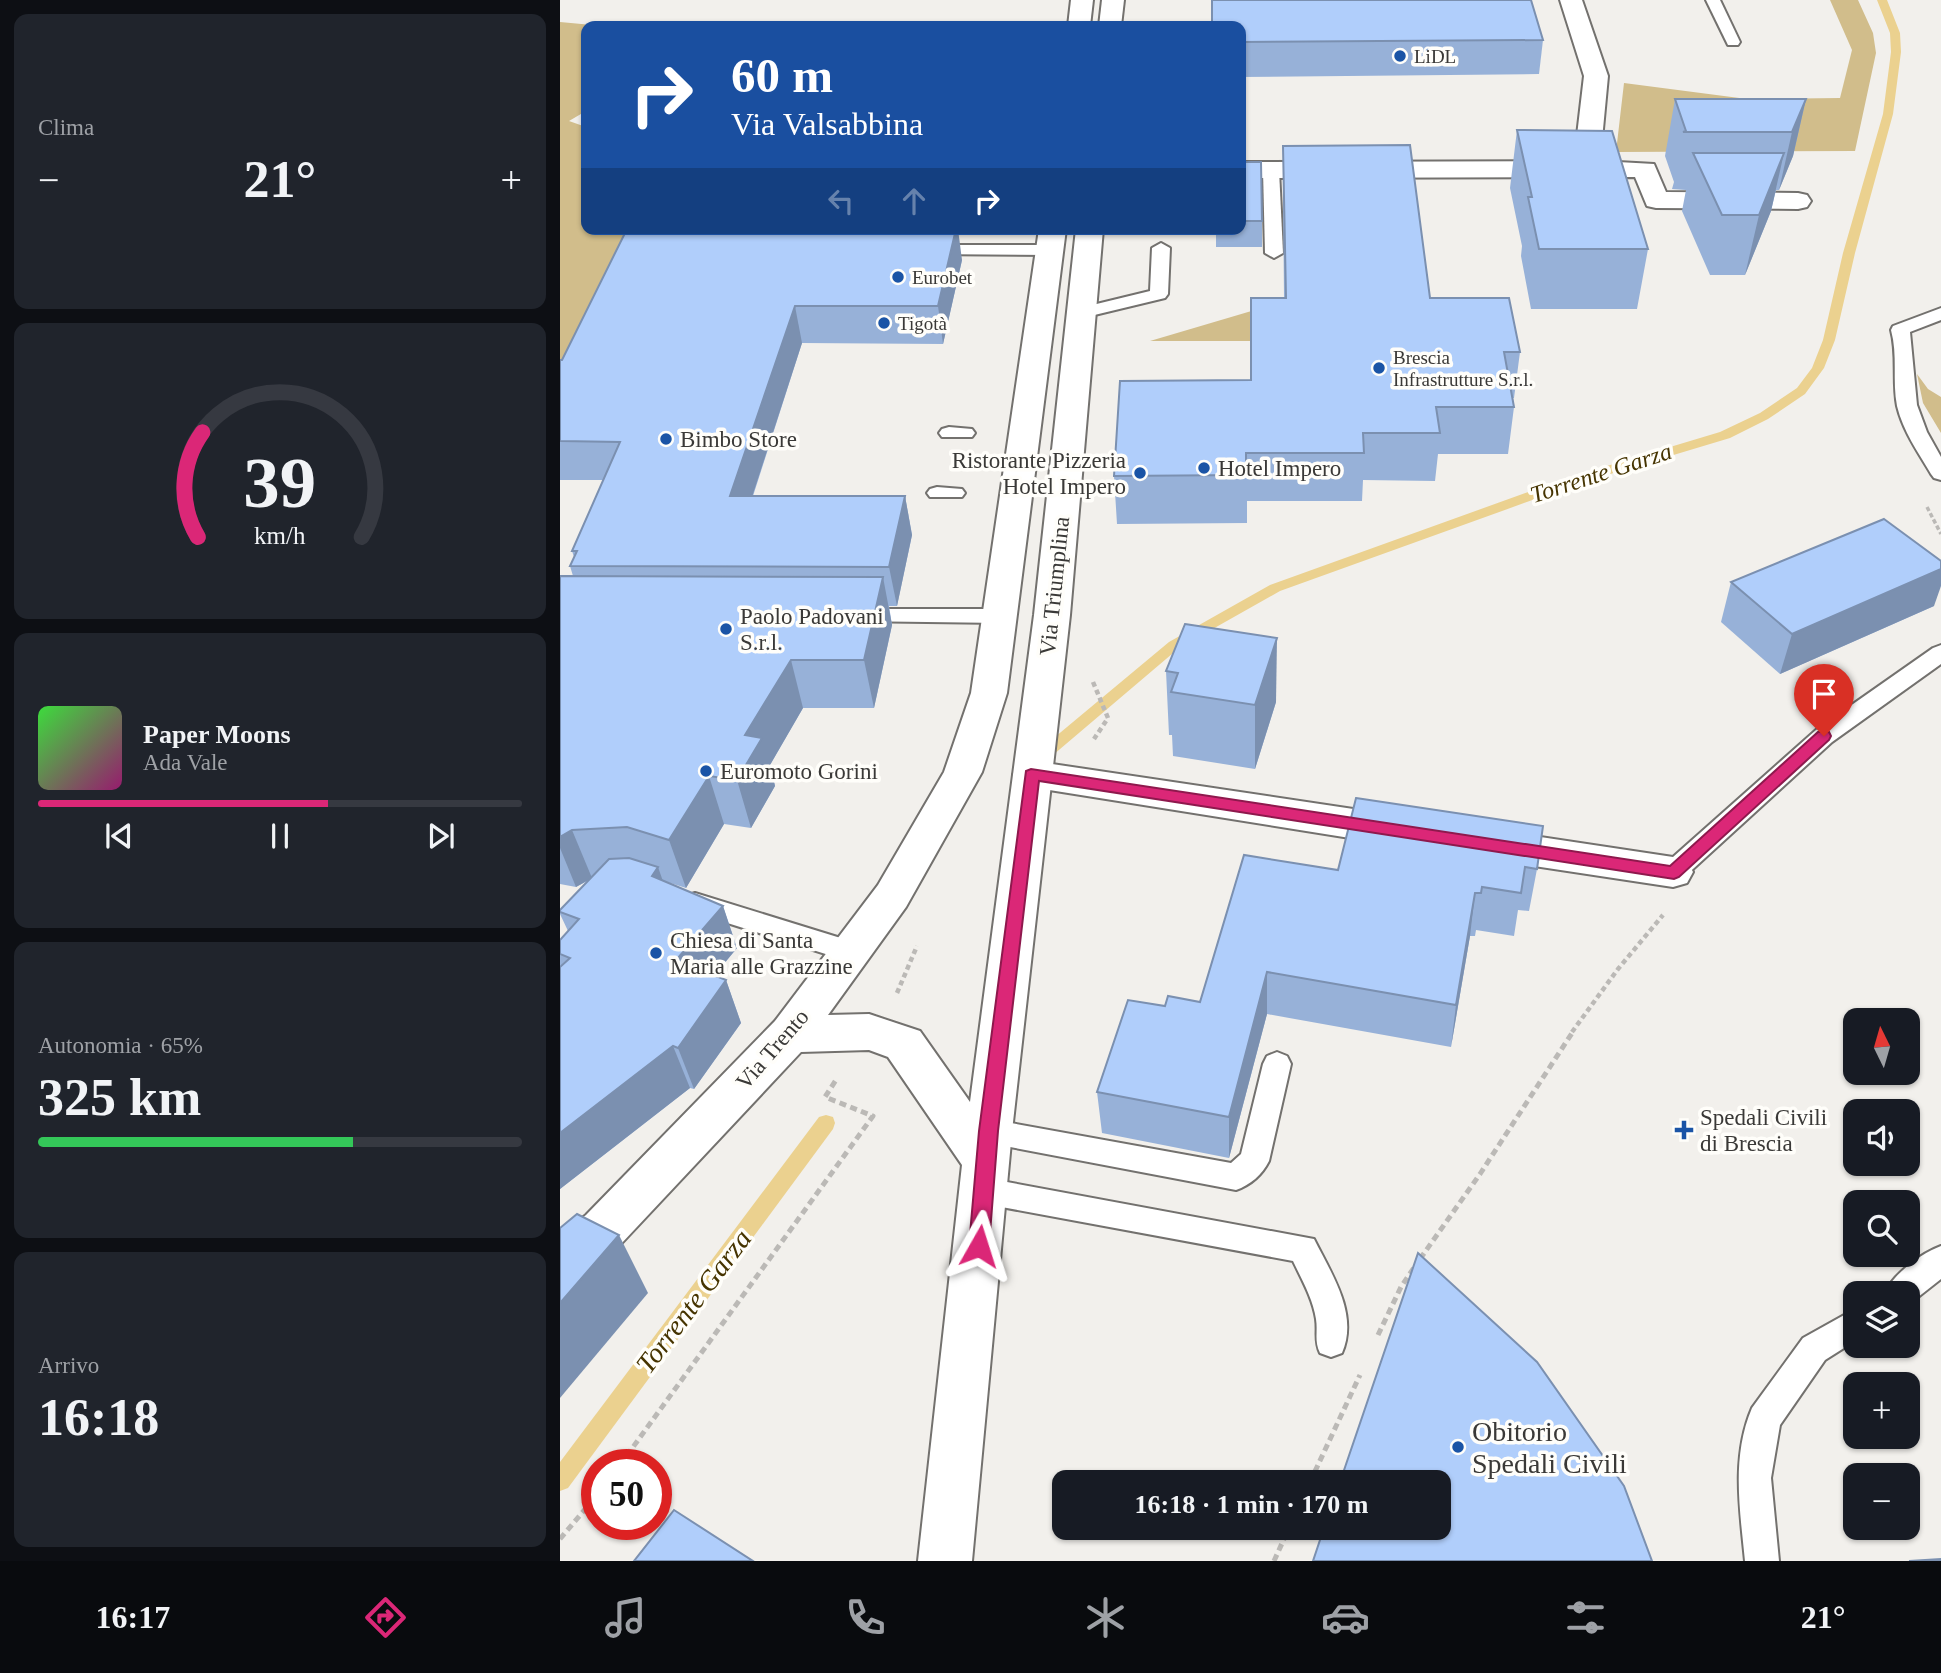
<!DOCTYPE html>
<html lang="it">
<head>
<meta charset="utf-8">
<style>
  :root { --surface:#171b24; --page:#20242c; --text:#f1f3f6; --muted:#9ea1a6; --line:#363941; --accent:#db2777 }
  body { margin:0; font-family:Georgia,serif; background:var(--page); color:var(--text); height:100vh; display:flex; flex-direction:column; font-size:26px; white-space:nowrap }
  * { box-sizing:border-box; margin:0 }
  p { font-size:23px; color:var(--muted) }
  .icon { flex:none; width:38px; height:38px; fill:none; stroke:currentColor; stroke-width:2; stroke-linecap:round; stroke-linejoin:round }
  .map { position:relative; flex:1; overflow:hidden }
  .sheet { display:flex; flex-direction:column; gap:14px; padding:14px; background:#0d0f14; width:560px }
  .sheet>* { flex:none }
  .guide { position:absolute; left:21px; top:21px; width:665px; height:214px; border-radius:14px; box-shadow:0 2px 5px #0004; background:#1a4fa0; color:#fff; overflow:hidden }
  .needle { width:46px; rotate:355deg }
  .fabs { position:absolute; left:1283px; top:1008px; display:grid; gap:14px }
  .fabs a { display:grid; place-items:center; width:77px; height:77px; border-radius:14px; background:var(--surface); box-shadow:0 2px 5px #0004; font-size:35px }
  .speed { position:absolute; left:21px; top:1449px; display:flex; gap:14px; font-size:35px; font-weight:700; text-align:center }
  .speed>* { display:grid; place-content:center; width:91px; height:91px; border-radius:50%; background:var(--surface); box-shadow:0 2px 5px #0004; line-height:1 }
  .speed .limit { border:10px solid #d22; background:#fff; color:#111 }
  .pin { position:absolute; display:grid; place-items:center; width:60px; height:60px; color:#fff; margin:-72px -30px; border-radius:50% 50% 50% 0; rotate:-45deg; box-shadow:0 0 7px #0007 }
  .pin .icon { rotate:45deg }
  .me { position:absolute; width:77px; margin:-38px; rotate:6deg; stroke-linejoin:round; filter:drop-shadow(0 0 5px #0008) }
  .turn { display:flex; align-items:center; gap:24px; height:147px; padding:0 35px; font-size:32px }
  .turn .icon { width:91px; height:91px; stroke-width:2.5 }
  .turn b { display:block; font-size:49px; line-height:60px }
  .lanes { display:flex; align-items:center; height:66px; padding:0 35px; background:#0003; justify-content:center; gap:35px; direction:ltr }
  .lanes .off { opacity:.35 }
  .big { font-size:52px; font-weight:800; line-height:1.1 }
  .sheet .tile { flex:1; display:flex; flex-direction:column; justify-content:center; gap:10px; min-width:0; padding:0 24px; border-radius:14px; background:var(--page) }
  .sheet .dial { align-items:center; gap:0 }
  .dial svg { height:182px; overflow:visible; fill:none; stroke:var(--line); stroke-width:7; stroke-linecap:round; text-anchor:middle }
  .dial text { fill:var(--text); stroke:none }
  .song { display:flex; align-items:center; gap:21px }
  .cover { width:84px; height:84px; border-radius:10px; background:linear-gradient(135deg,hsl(120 70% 55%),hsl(320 70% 35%)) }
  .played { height:7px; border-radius:4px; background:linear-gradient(90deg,var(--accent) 60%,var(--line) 60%) }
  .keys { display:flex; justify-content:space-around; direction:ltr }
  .heat { display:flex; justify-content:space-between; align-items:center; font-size:38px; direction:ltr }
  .charge { height:10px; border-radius:5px; background:linear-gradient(90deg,#34c759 65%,var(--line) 0) }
  .trip { position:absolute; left:492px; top:1470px; width:399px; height:70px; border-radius:14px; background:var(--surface); box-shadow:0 2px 5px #0004; font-weight:800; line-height:70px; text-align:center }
  .tabs { display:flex; height:112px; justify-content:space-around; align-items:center; background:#090b0e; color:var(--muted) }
  .tabs .icon { width:49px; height:49px }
  .tabs .active { color:var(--accent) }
  .tabs b { font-size:32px; color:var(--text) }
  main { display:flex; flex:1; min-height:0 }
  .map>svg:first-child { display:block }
  .green { fill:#d1bd8b }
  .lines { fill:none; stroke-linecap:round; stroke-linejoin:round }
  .stream { fill:#ebd18f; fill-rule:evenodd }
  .lane-casing { stroke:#73716e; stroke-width:4 }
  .street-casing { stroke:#73716e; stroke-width:4 }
  .secondary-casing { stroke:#73716e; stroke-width:4 }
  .path-far2 { stroke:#bbb9b6; stroke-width:3.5; stroke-dasharray:4.5 2.5; stroke-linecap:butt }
  .path-far1 { stroke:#bbb9b6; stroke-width:4.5; stroke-dasharray:5 3.5; stroke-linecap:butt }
  .path { stroke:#bbb9b6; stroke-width:5; stroke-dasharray:7 4.5; stroke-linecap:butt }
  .lane { fill:#fff; fill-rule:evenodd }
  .street { fill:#fff; fill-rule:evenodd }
  .secondary { fill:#fff; fill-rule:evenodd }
  .wall { fill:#97b1d8 }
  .shaded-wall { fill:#7b90b0 }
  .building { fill:#b0cefb; stroke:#7b90b0; stroke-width:2 }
  .route { fill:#db2777; stroke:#8e194d; stroke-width:2 }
  .poi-dot { fill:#1a54a6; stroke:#fffefa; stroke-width:2.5 }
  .labels { text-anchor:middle; stroke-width:7; stroke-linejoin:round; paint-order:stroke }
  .far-poi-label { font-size:19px; fill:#3a3937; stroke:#fffefa; text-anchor:start }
  .poi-label { font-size:23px; fill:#3a3937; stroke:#fffefa; text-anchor:start }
  .street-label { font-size:23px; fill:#3a3937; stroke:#fffefa }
  .water-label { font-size:24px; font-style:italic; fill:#463400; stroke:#fffefa }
  .near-water-label { font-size:28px; font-style:italic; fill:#463400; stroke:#fffefa }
  .near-poi-label { font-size:28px; fill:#3a3937; stroke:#fffefa; text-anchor:start }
</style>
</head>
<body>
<main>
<section class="sheet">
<div class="tile"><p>Clima</p>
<div class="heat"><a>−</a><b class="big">21°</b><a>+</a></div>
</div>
<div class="tile dial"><svg viewBox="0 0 100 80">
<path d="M14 69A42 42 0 1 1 86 69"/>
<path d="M14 69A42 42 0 0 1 16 23" stroke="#db2777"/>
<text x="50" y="56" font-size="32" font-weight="700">39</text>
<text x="50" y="72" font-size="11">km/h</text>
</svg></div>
<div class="tile">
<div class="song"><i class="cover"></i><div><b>Paper Moons</b><p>Ada Vale</p></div></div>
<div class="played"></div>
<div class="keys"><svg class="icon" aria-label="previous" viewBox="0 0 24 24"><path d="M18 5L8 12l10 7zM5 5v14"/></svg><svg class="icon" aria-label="pause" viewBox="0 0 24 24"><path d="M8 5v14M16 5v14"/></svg><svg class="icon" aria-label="next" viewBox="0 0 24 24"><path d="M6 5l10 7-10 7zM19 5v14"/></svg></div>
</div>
<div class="tile"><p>Autonomia · 65%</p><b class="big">325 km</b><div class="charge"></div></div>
<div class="tile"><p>Arrivo</p><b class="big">16:18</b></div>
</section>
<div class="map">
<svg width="1381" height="1561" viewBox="0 0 1381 1561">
  <rect width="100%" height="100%" fill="#f2f0ec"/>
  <g class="green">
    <path d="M1270 0H1298L1313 33 1316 53 1295 151 1056 152 1064 83 1187 99 1280 98 1292 50Z"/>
    <path d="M0 22 43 26H26V111L9 121 26 127V229H69L0 366Z"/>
    <path d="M705 307V341H590Z"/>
    <path d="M1357 374 1368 389 1381 397V433L1363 403Z"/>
  </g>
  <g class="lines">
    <g class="stream">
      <path d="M1317 0H1327L1340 33 1341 52 1333 114 1295 253 1275 340 1264 368 1245 394 1208 419 1170 438 1017 484 720 591 619 648 493 755H483L480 751 483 747 609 642 710 585 1007 478 1160 432 1200 413 1237 388 1252 368 1263 340 1283 253 1323 114 1331 52 1330 33Z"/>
      <path d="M266 1115 273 1117 275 1123 273 1129 8 1488 0 1491V1462L259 1117Z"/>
    </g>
    <g class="lane-casing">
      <g id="lane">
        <path d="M1146 0H1160L1180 42 1178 45H1168Z"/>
        <path d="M711 165 719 170 723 253 714 258 705 253 703 170Z"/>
        <path d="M601 243 610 248 608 294 605 298 522 318 516 317 513 313 516 309 590 291 592 248Z"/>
        <path d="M369 245H491L500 250 491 255 363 254 360 250 363 246Z"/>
        <path d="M1381 308V320L1350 332 1357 405 1367 432 1381 457V480L1374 478 1371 474C1358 452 1343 431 1337 406 1332 381 1338 355 1331 330L1333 326Z"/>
        <path d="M389 427 412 429 415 433 412 437H382L379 433 382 429Z"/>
        <path d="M377 487 402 489 405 493 402 497H370L367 493 370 489Z"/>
        <path d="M299 609H442L450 611 453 616 450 621 442 623 291 621 288 616 291 611Z"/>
        <path d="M1381 645V664L1272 742 1122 879 1113 882 1104 879 1100 872 1104 865 1256 730 1373 648Z"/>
        <path d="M135 893 300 944 304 951 300 958 291 962 126 910 122 903 126 896Z"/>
        <path d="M717 1052 727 1056 731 1064 709 1161C702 1175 690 1185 676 1190L429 1143 419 1140 414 1131 419 1122 429 1119 671 1163 681 1154 703 1064 707 1056Z"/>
        <path d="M425 1178 754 1239C771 1273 799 1314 782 1353L771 1357 760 1353C754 1341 758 1332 756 1319 753 1299 742 1280 733 1261L425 1204 414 1200 410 1191 414 1182Z"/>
        <path d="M1381 1246V1279L1348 1305V1293H1325C1333 1274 1362 1253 1381 1246Z"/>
        <path d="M1295 1309V1341L1265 1360 1220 1425 1211 1478 1219 1561H1185C1180 1510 1171 1457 1192 1408L1243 1338Z"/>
      </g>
    </g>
    <g class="street-casing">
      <g id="street">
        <path d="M1000 0H1022L1048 76 1040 161 1094 164 1106 192 1238 193 1247 195 1251 201 1247 207 1238 209 1096 208 1087 206 1075 177 681 178V162L1014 161 1024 76Z"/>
        <path d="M472 761 840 816 854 821 860 831 854 841 840 846 458 785 453 775 458 765Z"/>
        <path d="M927 829 1113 857 1127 861 1133 872 1127 883 1113 887 927 859 913 854 907 844 913 834Z"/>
      </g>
    </g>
    <g class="secondary-casing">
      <g id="secondary">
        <path d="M511 0H533L530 26H508Z"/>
        <path d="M542 0H564L561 26H539Z"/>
        <path d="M479 229H506L447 693 422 772 346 907 268 1015 309 1014 360 1031 410 1102 474 615 516 229H543L510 615 452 1131 412 1561H358L402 1165 328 1057 309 1050 241 1052 60 1245 17 1280 0 1286V1235L26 1215 215 1021 318 885 384 772 411 693Z"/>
      </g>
    </g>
    <path class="path-far2" d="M1367 507 1381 534"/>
    <g class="path-far1">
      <path d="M533 682 548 718 534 739"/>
      <path d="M337 993 357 946"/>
      <path d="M1012 1032 1058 969 1103 915"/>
    </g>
    <g class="path">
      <path d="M860 1259 920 1174 1014 1030"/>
      <path d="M818 1335 841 1287 855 1266"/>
      <path d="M60 1465 313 1116 265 1097 276 1080"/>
      <path d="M750 1482 800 1375"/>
      <path d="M0 1539 37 1495"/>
      <path d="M714 1561 729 1528"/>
    </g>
    <use href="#lane" class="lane"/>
    <use href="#street" class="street"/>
    <use href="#secondary" class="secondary"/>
  </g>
  <g class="wall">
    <path d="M681 26 983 40 979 74 681 77Z"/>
    <path d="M1115 99H1246L1233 156 1219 190H1216L1211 211 1185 275H1150L1122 211 1126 190 1112 189 1114 182 1105 156Z"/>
    <path d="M957 130 1088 249 1077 309H971L961 256 962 246 950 188Z"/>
    <path d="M723 146 870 298 960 352 954 398H953L954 407 948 454H878L875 481 803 480 802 501H687V523L557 524 554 476 691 380 724 298 723 189Z"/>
    <path d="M681 162 702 221V247H656V229H681Z"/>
    <path d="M402 260 383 344 242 343 193 496H345L352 535 337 606H329L332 625 314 708H243L210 765 215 786 191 828 164 824 126 888 107 882 163 906 177 948 154 976 166 980 181 1023 134 1089 130 1088 0 1189V940L8 931 0 914V910L29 880 16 887 0 884V576H13L10 566 14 557 12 551 43 480H0V360Z"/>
    <path d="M1171 582 1374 606 1220 674 1161 622Z"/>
    <path d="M625 624 716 702 695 769 613 756 612 735H609L606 671Z"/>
    <path d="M796 798 977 869 969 911 958 910 954 936 916 930 915 936H910L891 1047 707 1014 669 1158 542 1133 537 1092 605 1006 640 1002 778 870Z"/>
  </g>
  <g class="shaded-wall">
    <path d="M1246 99 1233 156 1219 190 1232 132Z"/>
    <path d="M1224 153 1211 211 1185 275 1199 215Z"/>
    <path d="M240 229H272L259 249Z"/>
    <path d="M396 229H398L402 260 383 344 378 306Z"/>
    <path d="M235 306 242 343 180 534 170 496Z"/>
    <path d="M345 496 352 535 337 606 329 567Z"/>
    <path d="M1381 569V586L1374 606 1220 674 1232 634Z"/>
    <path d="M323 577 332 625 314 708 304 660Z"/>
    <path d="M717 638 716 702 695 769V705Z"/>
    <path d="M231 660 243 708 210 765 215 786 191 828 177 780 185 735Z"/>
    <path d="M149 776 164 824 126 888 109 840Z"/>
    <path d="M12 830 32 878 16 887 0 848V837Z"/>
    <path d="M98 867 113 910 92 876Z"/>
    <path d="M915 893 910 936 891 1047 896 1005Z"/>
    <path d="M163 906 177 948 132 1002 116 960Z"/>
    <path d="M707 972V1014L669 1158V1117Z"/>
    <path d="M166 980 181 1023 134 1089 118 1048Z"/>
    <path d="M113 1046 130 1088 0 1189V1133Z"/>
    <path d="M59 1235 88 1293 0 1398V1303Z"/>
  </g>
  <g class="building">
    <path d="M652 0H971L983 40 681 42V26H652Z"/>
    <path d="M1115 99H1246L1232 132H1123L1126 131Z"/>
    <path d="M957 130 1052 131 1088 249H979L968 197H972Z"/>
    <path d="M850 145 870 298H949L960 352H944L954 407H876L880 433H803L804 453H686V475L554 476 560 381 691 380V298H726L723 146Z"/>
    <path d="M1133 153H1224L1199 215H1162Z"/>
    <path d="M681 162H701L702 221H681Z"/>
    <path d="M67 229H241L245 233H257L262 229H396L378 306H235L170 496H345L329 567 10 566 17 551H12L60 442 0 441V360H2Z"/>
    <path d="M1324 519 1381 561V569L1232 634 1171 582Z"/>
    <path d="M0 576 323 577 304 660H231L185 735 202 738 177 780 149 776 109 840 67 827 12 830 0 837Z"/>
    <path d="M625 624 717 638 695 705 611 692 618 673 606 671Z"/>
    <path d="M796 798 983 826 977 869 965 867 961 893 922 887 921 893H915L896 1005 707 972 669 1117 537 1092 568 1000 605 1006 608 996 640 1002 684 855 778 870Z"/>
    <path d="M69 858 98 867 92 876 163 906 116 960 166 980 118 1048 113 1046 0 1133V967L10 958 0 954V940L19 919 0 912V910L49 859Z"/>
    <path d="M17 1214 59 1235 0 1303V1228Z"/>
    <path d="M858 1253 977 1362 1064 1486 1092 1561H753L764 1528H878V1482H780Z"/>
    <path d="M114 1510 193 1561H74Z"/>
    <path d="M1381 1559V1561H1349Z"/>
  </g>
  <path class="route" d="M1264 731 1269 732 1271 736 1269 740 1119 877 1114 879 479 781 438 1131 429 1246 426 1252 419 1255 412 1252 409 1246 419 1131 466 771 471 769 1110 866 1258 732Z"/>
  <g class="poi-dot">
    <circle cx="840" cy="56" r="7"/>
    <circle cx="338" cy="277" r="7"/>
    <circle cx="324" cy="323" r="7"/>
    <circle cx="819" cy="368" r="7"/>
    <circle cx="106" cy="439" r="7"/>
    <circle cx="644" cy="468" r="7"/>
    <circle cx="580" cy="473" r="7"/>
    <circle cx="166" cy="629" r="7"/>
    <circle cx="146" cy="771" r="7"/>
    <circle cx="96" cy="953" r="7"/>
    <path d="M1120.5 1119.5h7v7h7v7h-7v7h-7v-7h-7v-7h7z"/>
    <circle cx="898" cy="1447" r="7"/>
  </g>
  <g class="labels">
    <g class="far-poi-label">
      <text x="854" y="63">LiDL</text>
      <text x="352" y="284">Eurobet</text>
      <text x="338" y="330">Tigotà</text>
      <text x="833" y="364">Brescia<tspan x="833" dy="22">Infrastrutture S.r.l.</tspan></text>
    </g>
    <g class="poi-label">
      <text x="120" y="447">Bimbo Store</text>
      <text x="566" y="468" text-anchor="end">Ristorante Pizzeria<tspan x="566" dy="26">Hotel Impero</tspan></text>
      <text x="658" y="476">Hotel Impero</text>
      <text x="180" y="624">Paolo Padovani<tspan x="180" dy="26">S.r.l.</tspan></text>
      <text x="160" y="779">Euromoto Gorini</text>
      <text x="110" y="948">Chiesa di Santa<tspan x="110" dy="26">Maria alle Grazzine</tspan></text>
      <text x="1140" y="1125">Spedali Civili<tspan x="1140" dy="26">di Brescia</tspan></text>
    </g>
    <g class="street-label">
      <text transform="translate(494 586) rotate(-84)" y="8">Via Triumplina</text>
      <text transform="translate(212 1049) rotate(-49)" y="8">Via Trento</text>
    </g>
    <g class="water-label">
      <text transform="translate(1041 473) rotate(-18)" y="8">Torrente Garza</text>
    </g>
    <g class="near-water-label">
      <text transform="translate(133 1301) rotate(-53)" y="10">Torrente Garza</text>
    </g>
    <g class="near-poi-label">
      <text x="912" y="1441">Obitorio<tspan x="912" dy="32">Spedali Civili</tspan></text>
    </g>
  </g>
</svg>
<div class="fabs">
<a><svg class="needle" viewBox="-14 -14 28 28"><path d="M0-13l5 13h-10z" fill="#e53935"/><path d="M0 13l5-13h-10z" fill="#9ea1a6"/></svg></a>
<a><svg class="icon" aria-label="sound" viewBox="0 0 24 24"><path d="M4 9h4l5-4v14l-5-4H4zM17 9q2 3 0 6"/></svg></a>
<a><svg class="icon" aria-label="search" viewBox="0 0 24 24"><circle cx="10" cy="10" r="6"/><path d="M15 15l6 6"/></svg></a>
<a><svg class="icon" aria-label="layers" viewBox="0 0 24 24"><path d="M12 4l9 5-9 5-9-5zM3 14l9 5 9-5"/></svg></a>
<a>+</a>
<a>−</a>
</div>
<div class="speed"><div class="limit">50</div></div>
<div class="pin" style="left:1264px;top:736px;background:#d93025"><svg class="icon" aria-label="arrive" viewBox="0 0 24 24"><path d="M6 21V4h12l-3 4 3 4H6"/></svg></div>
<svg class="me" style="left:419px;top:1246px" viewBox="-20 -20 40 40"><path d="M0-17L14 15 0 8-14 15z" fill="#db2777" stroke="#fff" stroke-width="4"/></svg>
<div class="trip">16:18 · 1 min · 170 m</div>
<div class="guide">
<div class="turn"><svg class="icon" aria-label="right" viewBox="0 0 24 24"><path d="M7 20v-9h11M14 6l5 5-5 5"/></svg><div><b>60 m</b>Via Valsabbina</div></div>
<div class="lanes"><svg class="icon off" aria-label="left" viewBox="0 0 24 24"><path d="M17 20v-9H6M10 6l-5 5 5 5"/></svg><svg class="icon off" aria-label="ahead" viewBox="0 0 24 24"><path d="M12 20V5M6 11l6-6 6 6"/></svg><svg class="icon" aria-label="right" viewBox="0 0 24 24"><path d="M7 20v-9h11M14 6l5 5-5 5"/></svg></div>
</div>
</div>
</main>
<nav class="tabs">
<b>16:17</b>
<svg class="icon active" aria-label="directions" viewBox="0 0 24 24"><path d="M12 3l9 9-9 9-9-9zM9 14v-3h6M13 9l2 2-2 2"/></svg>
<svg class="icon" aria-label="music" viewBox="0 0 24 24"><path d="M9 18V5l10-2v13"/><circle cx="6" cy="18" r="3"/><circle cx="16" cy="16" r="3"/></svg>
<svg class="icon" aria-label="phone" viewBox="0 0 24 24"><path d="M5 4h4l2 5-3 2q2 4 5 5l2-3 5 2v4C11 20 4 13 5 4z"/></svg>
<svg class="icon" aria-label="climate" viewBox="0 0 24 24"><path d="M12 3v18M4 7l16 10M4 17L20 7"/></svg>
<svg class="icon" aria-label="car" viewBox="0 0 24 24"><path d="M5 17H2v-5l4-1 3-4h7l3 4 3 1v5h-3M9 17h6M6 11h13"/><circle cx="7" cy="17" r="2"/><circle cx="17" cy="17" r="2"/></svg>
<svg class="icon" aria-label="filters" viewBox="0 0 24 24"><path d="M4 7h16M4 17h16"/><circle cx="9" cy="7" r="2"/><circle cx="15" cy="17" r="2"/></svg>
<b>21°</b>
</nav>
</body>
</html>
